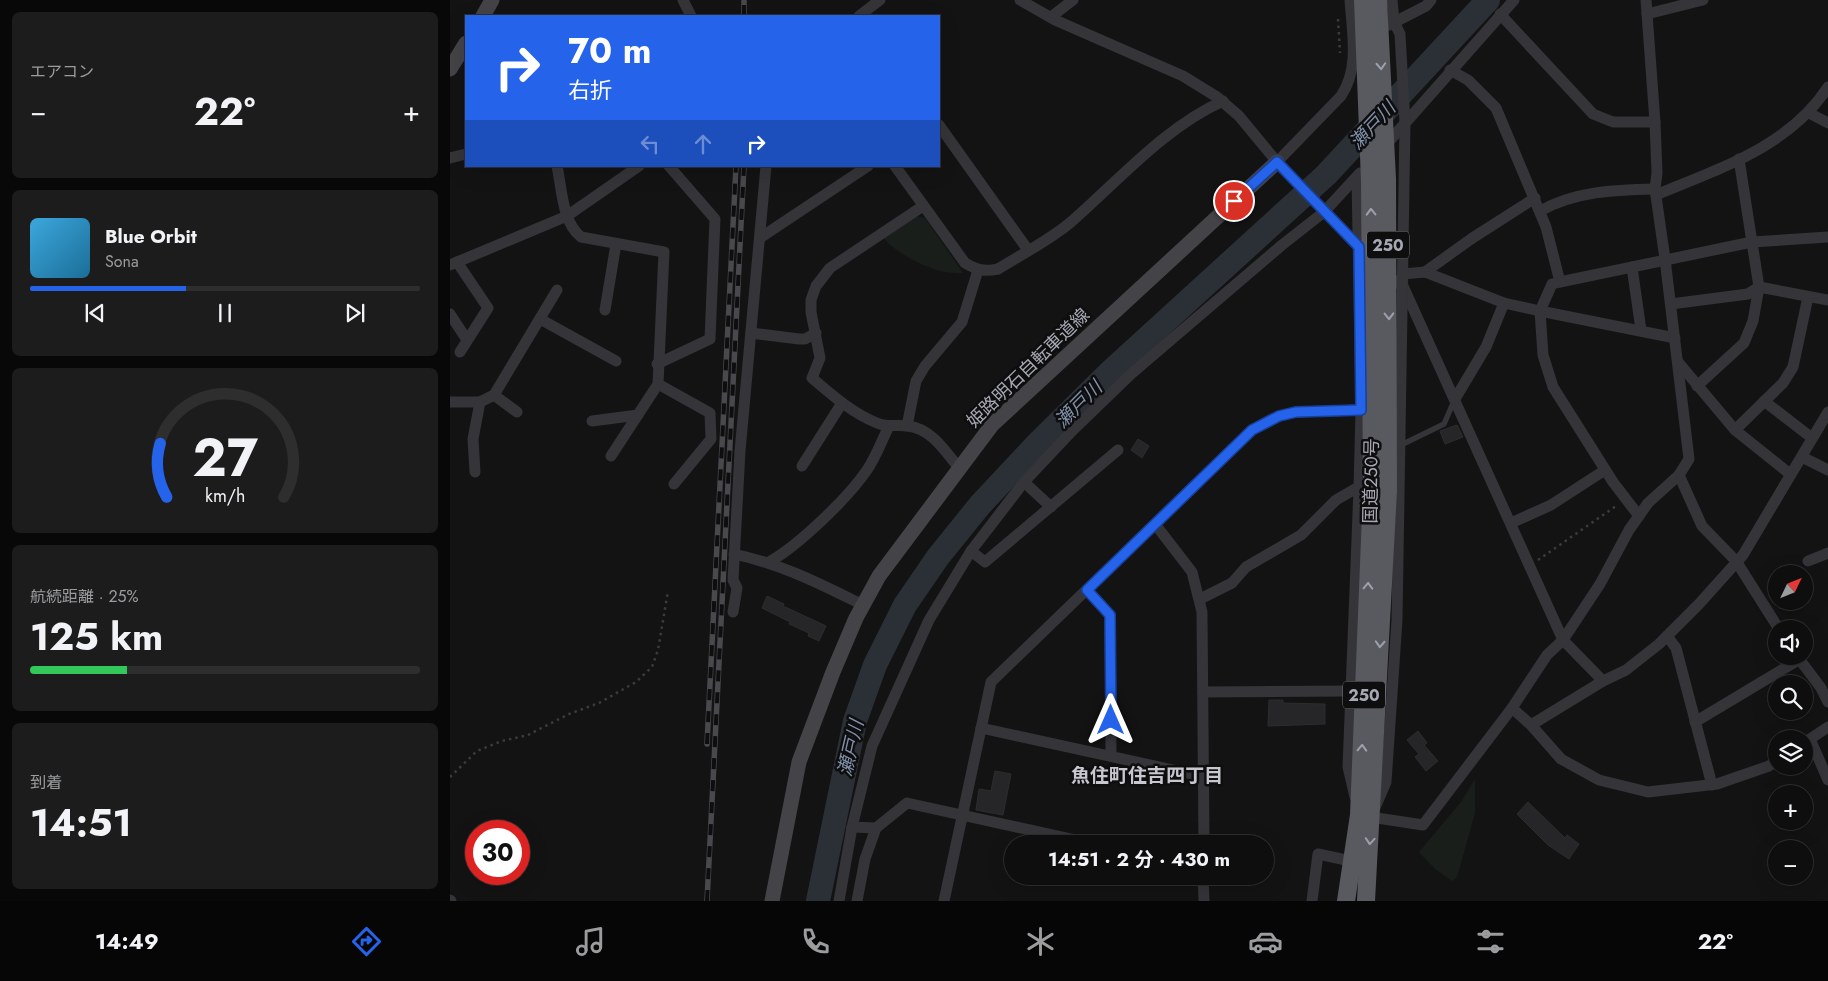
<!DOCTYPE html>
<html lang="ja">
<head>
<meta charset="utf-8">
<style>
  :root { --surface:#0e0e0f; --page:#1c1c1d; --text:#f1f3f6; --muted:#9b9c9e; --line:#2e2e2f; --accent:#2563eb }
  body { margin:0; font-family:Jost,"Noto Sans JP",sans-serif; background:var(--page); color:var(--text); height:100vh; display:flex; flex-direction:column; font-size:19px; white-space:nowrap }
  * { box-sizing:border-box; margin:0 }
  p { font-size:16px; color:var(--muted) }
  .icon { flex:none; width:28px; height:28px; fill:none; stroke:currentColor; stroke-width:2; stroke-linecap:round; stroke-linejoin:round }
  .map { position:relative; flex:1; overflow:hidden }
  .drawer { display:flex; flex-direction:column; gap:12px; padding:12px; background:#080808; width:450px }
  .drawer>* { flex:none }
  .hud { position:absolute; left:15px; top:15px; width:475px; height:152px; border-radius:0px; box-shadow:0 5px 20px #0002,0 0 0 1px var(--line); background:#2563eb; color:#fff; overflow:hidden }
  .needle { width:32px; rotate:47deg }
  .fabs { position:absolute; left:1318px; top:565px; display:grid; gap:10px }
  .fabs a { display:grid; place-items:center; width:45px; height:45px; border-radius:50%; background:var(--surface); box-shadow:0 5px 20px #0002,0 0 0 1px var(--line); font-size:25px }
  .speed { position:absolute; left:15px; top:820px; display:flex; gap:10px; font-size:25px; font-weight:700; text-align:center }
  .speed>* { display:grid; place-content:center; width:65px; height:65px; border-radius:50%; background:var(--surface); box-shadow:0 5px 20px #0002,0 0 0 1px var(--line); line-height:1 }
  .speed .limit { border:8px solid #d22; background:#fff; color:#111 }
  .pin { position:absolute; display:grid; place-items:center; width:42px; height:42px; color:#fff; margin:-21px; border:2px solid #fff; border-radius:50%; box-shadow:0 1px 5px #0007 }
  .me { position:absolute; width:55px; margin:-28px; rotate:0deg; stroke-linejoin:round; filter:drop-shadow(0 0 4px #0008) }
  .turn { display:flex; align-items:center; gap:18px; height:105px; padding:0 20px; font-size:22px }
  .turn .icon { width:65px; height:65px; stroke-width:2.5 }
  .turn b { display:block; font-size:35px; line-height:42px }
  .lanes { display:flex; align-items:center; height:48px; padding:0 20px; background:#0003; justify-content:center; gap:25px; direction:ltr }
  .lanes .off { opacity:.35 }
  .big { font-size:38px; font-weight:700; line-height:1.1 }
  .drawer .widget { flex:1; display:flex; flex-direction:column; justify-content:center; gap:8px; min-width:0; padding:0 18px; border-radius:8px; background:var(--page) }
  .drawer .dial { align-items:center; gap:0 }
  .dial svg { height:130px; overflow:visible; fill:none; stroke:var(--line); stroke-width:7; stroke-linecap:round; text-anchor:middle }
  .dial text { fill:var(--text); stroke:none }
  .song { display:flex; align-items:center; gap:15px }
  .cover { width:60px; height:60px; border-radius:8px; background:linear-gradient(135deg,hsl(200 70% 55%),hsl(200 70% 35%)) }
  .played { height:5px; border-radius:2px; background:linear-gradient(90deg,var(--accent) 40%,var(--line) 40%) }
  .keys { display:flex; justify-content:space-around; direction:ltr }
  .heat { display:flex; justify-content:space-between; align-items:center; font-size:28px; direction:ltr }
  .charge { height:8px; border-radius:4px; background:linear-gradient(90deg,#34c759 25%,var(--line) 0) }
  .trip { position:absolute; left:554px; top:835px; width:270px; height:50px; border-radius:25px; background:var(--surface); box-shadow:0 5px 20px #0002,0 0 0 1px var(--line); font-weight:700; line-height:50px; text-align:center }
  .dock { display:flex; height:80px; justify-content:space-around; align-items:center; background:#060606; color:var(--muted) }
  .dock .icon { width:35px; height:35px }
  .dock .current { color:var(--accent) }
  .dock b { font-size:22px; color:var(--text) }
  main { display:flex; flex:1; min-height:0 }
  .map>svg:first-child { display:block }
  .green { fill:#1a1e1b }
  .lines { fill:none; stroke-linecap:round; stroke-linejoin:round }
  .river { stroke:#2b3036; stroke-width:24 }
  .building { fill:#262628; stroke:#2d2d30 }
  .path { stroke:#3a3b40; stroke-width:2.5; stroke-dasharray:2.5 4; stroke-linecap:butt }
  .service { stroke:#343439; stroke-width:5.5 }
  .minor { stroke:#343439; stroke-width:11 }
  .secondary { stroke:#434348; stroke-width:15 }
  .trunk { stroke:#595a60; stroke-width:18 }
  .rail-casing { stroke:#48484d; stroke-width:5.5 }
  .rail { stroke:#0e0e0f; stroke-width:4; stroke-dasharray:11; stroke-linecap:butt }
  .trunk-bridge { stroke:#595a60; stroke-width:18 }
  .oneway { stroke:#9ea0ab }
  .route-casing { stroke:#184099; stroke-width:12 }
  .route { stroke:#2563eb; stroke-width:9 }
  .labels { text-anchor:middle; stroke-width:5; stroke-linejoin:round; paint-order:stroke }
  .shield { fill:#0e0e0f; stroke:#787a82; stroke-width:1 }
  .shield-label { font-size:16px; font-weight:bold; fill:#a6a8b3 }
  .street-label { font-size:18px; fill:#a6a8b3; stroke:#0e0e0f }
  .water-label { font-size:19px; font-style:italic; fill:#8191aa; stroke:#0e0e0f }
  .neighbourhood-label { font-size:19px; font-weight:bold; fill:#c7c8cf; stroke:#0e0e0f }
</style>
</head>
<body>
<main>
<section class="drawer">
<div class="widget"><p>エアコン</p>
<div class="heat"><a>−</a><b class="big">22°</b><a>+</a></div>
</div>
<div class="widget">
<div class="song"><i class="cover"></i><div><b>Blue Orbit</b><p>Sona</p></div></div>
<div class="played"></div>
<div class="keys"><svg class="icon" aria-label="previous" viewBox="0 0 24 24"><path d="M18 5L8 12l10 7zM5 5v14"/></svg><svg class="icon" aria-label="pause" viewBox="0 0 24 24"><path d="M8 5v14M16 5v14"/></svg><svg class="icon" aria-label="next" viewBox="0 0 24 24"><path d="M6 5l10 7-10 7zM19 5v14"/></svg></div>
</div>
<div class="widget dial"><svg viewBox="0 0 100 80">
<path d="M14 69A42 42 0 1 1 86 69"/>
<path d="M14 69A42 42 0 0 1 10 36" stroke="#2563eb"/>
<text x="50" y="56" font-size="32" font-weight="700">27</text>
<text x="50" y="72" font-size="11">km/h</text>
</svg></div>
<div class="widget"><p>航続距離 · 25%</p><b class="big">125 km</b><div class="charge"></div></div>
<div class="widget"><p>到着</p><b class="big">14:51</b></div>
</section>
<div class="map">
<svg width="1378" height="901" viewBox="0 0 1378 901">
  <rect width="100%" height="100%" fill="#131314"/>
  <g class="green">
    <path d="M465 216 475 218 513 273C487 275 459 260 439 244L434 238Z"/>
    <path d="M1025 779V813L1007 877 1002 881 985 869 969 852 1011 802Z"/>
  </g>
  <g class="lines">
    <path class="river" d="M368 901 405 721 425 665 455 605 488 557 530 505 588 443 661 371 876 175 1038 0"/>
  </g>
  <g class="building">
    <path d="M1007 425 1013 437 995 444 990 431Z"/>
    <path d="M688 439 699 446 692 458 681 450Z"/>
    <path d="M317 596 334 604 333 606 376 626 369 641 358 636 359 633 339 624 340 622 312 608Z"/>
    <path d="M819 700H833V703L875 704V724L818 726Z"/>
    <path d="M968 731 977 743 974 745 988 761 976 771 965 757 969 754 957 740Z"/>
    <path d="M545 771 561 774 553 815 526 810 529 789 541 791Z"/>
    <path d="M1078 802 1115 838 1117 835 1129 844 1119 859 1098 845 1067 814Z"/>
  </g>
  <g class="lines">
    <g class="path">
      <path d="M888 19 890 53"/>
      <path d="M1088 560 1166 506"/>
      <path d="M0 777 27 751 52 741 78 735 119 714 149 703 186 682 202 667 208 650 218 591"/>
    </g>
    <path class="service" d="M951 445 994 424 1004 401"/>
    <g class="minor">
      <path d="M233 0 241 16"/>
      <path d="M570 0 605 20 733 76 767 97 789 116 827 162 911 249"/>
      <path d="M1050 14 1143 114 1163 122H1205"/>
      <path d="M1197 14 1253 0"/>
      <path d="M409 16 430 0"/>
      <path d="M601 17 623 0"/>
      <path d="M939 25 976 6 981 0"/>
      <path d="M1000 70 1018 80 1046 108 1096 227 1110 282"/>
      <path d="M1359 113 1378 123"/>
      <path d="M489 125 578 250"/>
      <path d="M934 147 1064 0"/>
      <path d="M0 158 16 154"/>
      <path d="M827 162 891 96C910 68 902 32 900 0"/>
      <path d="M107 166C112 189 112 222 131 237L214 252 208 384 161 456"/>
      <path d="M445 166 515 263C527 270 534 272 548 269 572 254 600 240 621 222 668 181 715 127 773 101"/>
      <path d="M1206 195C1268 169 1339 147 1378 87"/>
      <path d="M473 206 380 268 366 286 361 300V312L370 358 362 378C382 395 402 413 427 423 438 428 447 424 458 426 482 429 495 451 509 468"/>
      <path d="M1090 211C1126 191 1164 190 1205 189"/>
      <path d="M310 238 418 166"/>
      <path d="M7 262 38 308 10 352"/>
      <path d="M0 265 117 216 189 166"/>
      <path d="M1182 267 1191 330"/>
      <path d="M935 272 946 282 953 286 1113 640 1153 681 1176 670 1209 644 1249 604 1293 555 1378 412"/>
      <path d="M975 272 1021 239 1085 198"/>
      <path d="M953 274 975 272 1054 303 1090 311 1102 284 1110 282 1302 242 1378 237"/>
      <path d="M1221 304 1298 294 1309 287 1378 300"/>
      <path d="M155 310 166 244"/>
      <path d="M0 314 17 340"/>
      <path d="M90 319 166 361"/>
      <path d="M301 333 349 339H355L366 333"/>
      <path d="M1228 362 1285 430 1340 474"/>
      <path d="M207 364 260 339 265 219 219 166"/>
      <path d="M208 384 260 413 261 439 224 484"/>
      <path d="M1247 386 1294 343 1303 321 1309 287 1289 159"/>
      <path d="M44 395 67 412"/>
      <path d="M1005 399 1036 347 1054 303"/>
      <path d="M1314 401 1362 438"/>
      <path d="M0 402H30L44 395 107 290"/>
      <path d="M142 421 188 415"/>
      <path d="M457 426 466 381 475 366 512 322 528 270"/>
      <path d="M1285 430 1333 383 1343 367 1358 297"/>
      <path d="M1352 457 1378 470"/>
      <path d="M352 466 392 403"/>
      <path d="M25 472 23 439 30 402"/>
      <path d="M1229 475 1252 526 1286 561 1329 629"/>
      <path d="M574 482 601 507"/>
      <path d="M1189 516 1163 482 1103 387 1093 355 1090 311 1225 338"/>
      <path d="M1061 523 1101 505 1155 470"/>
      <path d="M705 524 742 572 752 612 754 844"/>
      <path d="M521 551 535 562 668 450"/>
      <path d="M284 554C334 565 368 583 413 605"/>
      <path d="M1358 561 1378 553"/>
      <path d="M319 562C348 546 398 498 417 470 426 457 432 440 439 426"/>
      <path d="M637 590 660 615 661 756"/>
      <path d="M750 599 782 583 796 567 851 535 886 500 912 485"/>
      <path d="M283 612 287 588 283 580 290 451 316 166"/>
      <path d="M1217 636 1226 648 1262 785"/>
      <path d="M1347 656 1371 688 1378 702"/>
      <path d="M753 692 901 691"/>
      <path d="M1062 708 1081 725 1111 759 1149 780 1198 792 1267 784 1319 766 1326 761"/>
      <path d="M1245 722 1350 659"/>
      <path d="M1081 725 1153 681"/>
      <path d="M531 728 755 777"/>
      <path d="M1360 739 1378 780"/>
      <path d="M1354 743 1378 727"/>
      <path d="M905 797 898 767 909 488 911 410 907 177"/>
      <path d="M924 810 936 782 947 620 955 123 950 34 944 22 942 0"/>
      <path d="M914 816 973 825 1062 708 1097 655 1113 640 1150 584 1179 530 1198 503 1229 475 1239 459 1215 259 1205 189 1207 173 1205 122 1196 0"/>
      <path d="M402 827 426 828"/>
      <path d="M753 876 754 901"/>
      <path d="M0 900 1 901"/>
      <path d="M389 901 402 827 422 746 479 620 521 551 574 482 622 431 681 374 832 245 874 212 910 173"/>
      <path d="M407 901 415 859 426 828 457 803 644 844"/>
      <path d="M494 901 541 682 802 430 829 416 846 412 911 410"/>
      <path d="M862 901 868 854 901 861"/>
    </g>
    <g class="secondary">
      <path d="M33 16 42 0"/>
      <path d="M0 69 16 43"/>
      <path d="M322 901 349 762 383 672 406 618 429 576 542 425 827 162"/>
    </g>
    <g class="trunk">
      <path d="M896 901 909 815 922 489"/>
      <path d="M916 901 938 490"/>
    </g>
    <g class="rail-casing">
      <g id="rail">
        <path d="M294 16V0"/>
        <path d="M257 744 286 166"/>
        <path d="M257 901 294 166"/>
      </g>
    </g>
    <use href="#rail" class="rail"/>
    <g class="trunk-bridge">
      <path d="M913 0 920 181 922 489"/>
      <path d="M928 0 937 179 938 490"/>
    </g>
  </g>
  <defs><path id="oneway-chevron" d="M-2-3.5L2.5 0L-2 3.5" fill="none" stroke-width="1.6" stroke-linecap="round" stroke-linejoin="round" transform="scale(1.25)"/></defs>
  <g class="oneway">
    <use href="#oneway-chevron" transform="translate(931 66) rotate(87)"/>
    <use href="#oneway-chevron" transform="translate(921 212) rotate(-91)"/>
    <use href="#oneway-chevron" transform="translate(939 316) rotate(89)"/>
    <use href="#oneway-chevron" transform="translate(918 586) rotate(-88)"/>
    <use href="#oneway-chevron" transform="translate(930 644) rotate(93)"/>
    <use href="#oneway-chevron" transform="translate(912 748) rotate(-88)"/>
    <use href="#oneway-chevron" transform="translate(920 841) rotate(94)"/>
  </g>
  <g class="lines">
    <g class="route-casing">
      <path id="route" d="M661 720 660 615 637 590 802 430 829 416 846 412 911 410 909 247 827 162 784 201"/>
    </g>
    <use href="#route" class="route"/>
  </g>
  <g class="labels">
    <g class="shield">
      <rect x="917" y="231.5" width="42" height="27" rx="4"/>
      <rect x="893" y="681.5" width="42" height="27" rx="4"/>
    </g>
    <g class="shield-label">
      <text x="938" y="251">250</text>
      <text x="914" y="701">250</text>
    </g>
    <g class="street-label">
      <text transform="translate(578 368) rotate(-44)" y="6">姫路明石自転車道線</text>
      <text transform="translate(921 481) rotate(-89)" y="6">国道250号</text>
    </g>
    <g class="water-label">
      <text transform="translate(922 125) rotate(-47)" y="7">瀬戸川</text>
      <text transform="translate(628 404) rotate(-45)" y="7">瀬戸川</text>
      <text transform="translate(400 748) rotate(-77)" y="7">瀬戸川</text>
    </g>
    <g class="neighbourhood-label">
      <text x="697" y="782">魚住町住吉四丁目</text>
    </g>
  </g>
</svg>
<div class="fabs">
<a><svg class="needle" viewBox="-14 -14 28 28"><path d="M0-13l5 13h-10z" fill="#e53935"/><path d="M0 13l5-13h-10z" fill="#9b9c9e"/></svg></a>
<a><svg class="icon" aria-label="sound" viewBox="0 0 24 24"><path d="M4 9h4l5-4v14l-5-4H4zM17 9q2 3 0 6"/></svg></a>
<a><svg class="icon" aria-label="search" viewBox="0 0 24 24"><circle cx="10" cy="10" r="6"/><path d="M15 15l6 6"/></svg></a>
<a><svg class="icon" aria-label="layers" viewBox="0 0 24 24"><path d="M12 4l9 5-9 5-9-5zM3 14l9 5 9-5"/></svg></a>
<a>+</a>
<a>−</a>
</div>
<div class="speed"><div class="limit">30</div></div>
<div class="pin" style="left:784px;top:201px;background:#d93025"><svg class="icon" aria-label="arrive" viewBox="0 0 24 24"><path d="M6 21V4h12l-3 4 3 4H6"/></svg></div>
<svg class="me" style="left:661px;top:720px" viewBox="-20 -20 40 40"><path d="M0-17L14 15 0 8-14 15z" fill="#2563eb" stroke="#fff" stroke-width="4"/></svg>
<div class="trip">14:51 · 2 分 · 430 m</div>
<div class="hud">
<div class="turn"><svg class="icon" aria-label="right" viewBox="0 0 24 24"><path d="M7 20v-9h11M14 6l5 5-5 5"/></svg><div><b>70 m</b>右折</div></div>
<div class="lanes"><svg class="icon off" aria-label="left" viewBox="0 0 24 24"><path d="M17 20v-9H6M10 6l-5 5 5 5"/></svg><svg class="icon off" aria-label="ahead" viewBox="0 0 24 24"><path d="M12 20V5M6 11l6-6 6 6"/></svg><svg class="icon" aria-label="right" viewBox="0 0 24 24"><path d="M7 20v-9h11M14 6l5 5-5 5"/></svg></div>
</div>
</div>
</main>
<nav class="dock">
<b>14:49</b>
<svg class="icon current" aria-label="directions" viewBox="0 0 24 24"><path d="M12 3l9 9-9 9-9-9zM9 14v-3h6M13 9l2 2-2 2"/></svg>
<svg class="icon" aria-label="music" viewBox="0 0 24 24"><path d="M9 18V5l10-2v13"/><circle cx="6" cy="18" r="3"/><circle cx="16" cy="16" r="3"/></svg>
<svg class="icon" aria-label="phone" viewBox="0 0 24 24"><path d="M5 4h4l2 5-3 2q2 4 5 5l2-3 5 2v4C11 20 4 13 5 4z"/></svg>
<svg class="icon" aria-label="climate" viewBox="0 0 24 24"><path d="M12 3v18M4 7l16 10M4 17L20 7"/></svg>
<svg class="icon" aria-label="car" viewBox="0 0 24 24"><path d="M5 17H2v-5l4-1 3-4h7l3 4 3 1v5h-3M9 17h6M6 11h13"/><circle cx="7" cy="17" r="2"/><circle cx="17" cy="17" r="2"/></svg>
<svg class="icon" aria-label="filters" viewBox="0 0 24 24"><path d="M4 7h16M4 17h16"/><circle cx="9" cy="7" r="2"/><circle cx="15" cy="17" r="2"/></svg>
<b>22°</b>
</nav>
</body>
</html>
